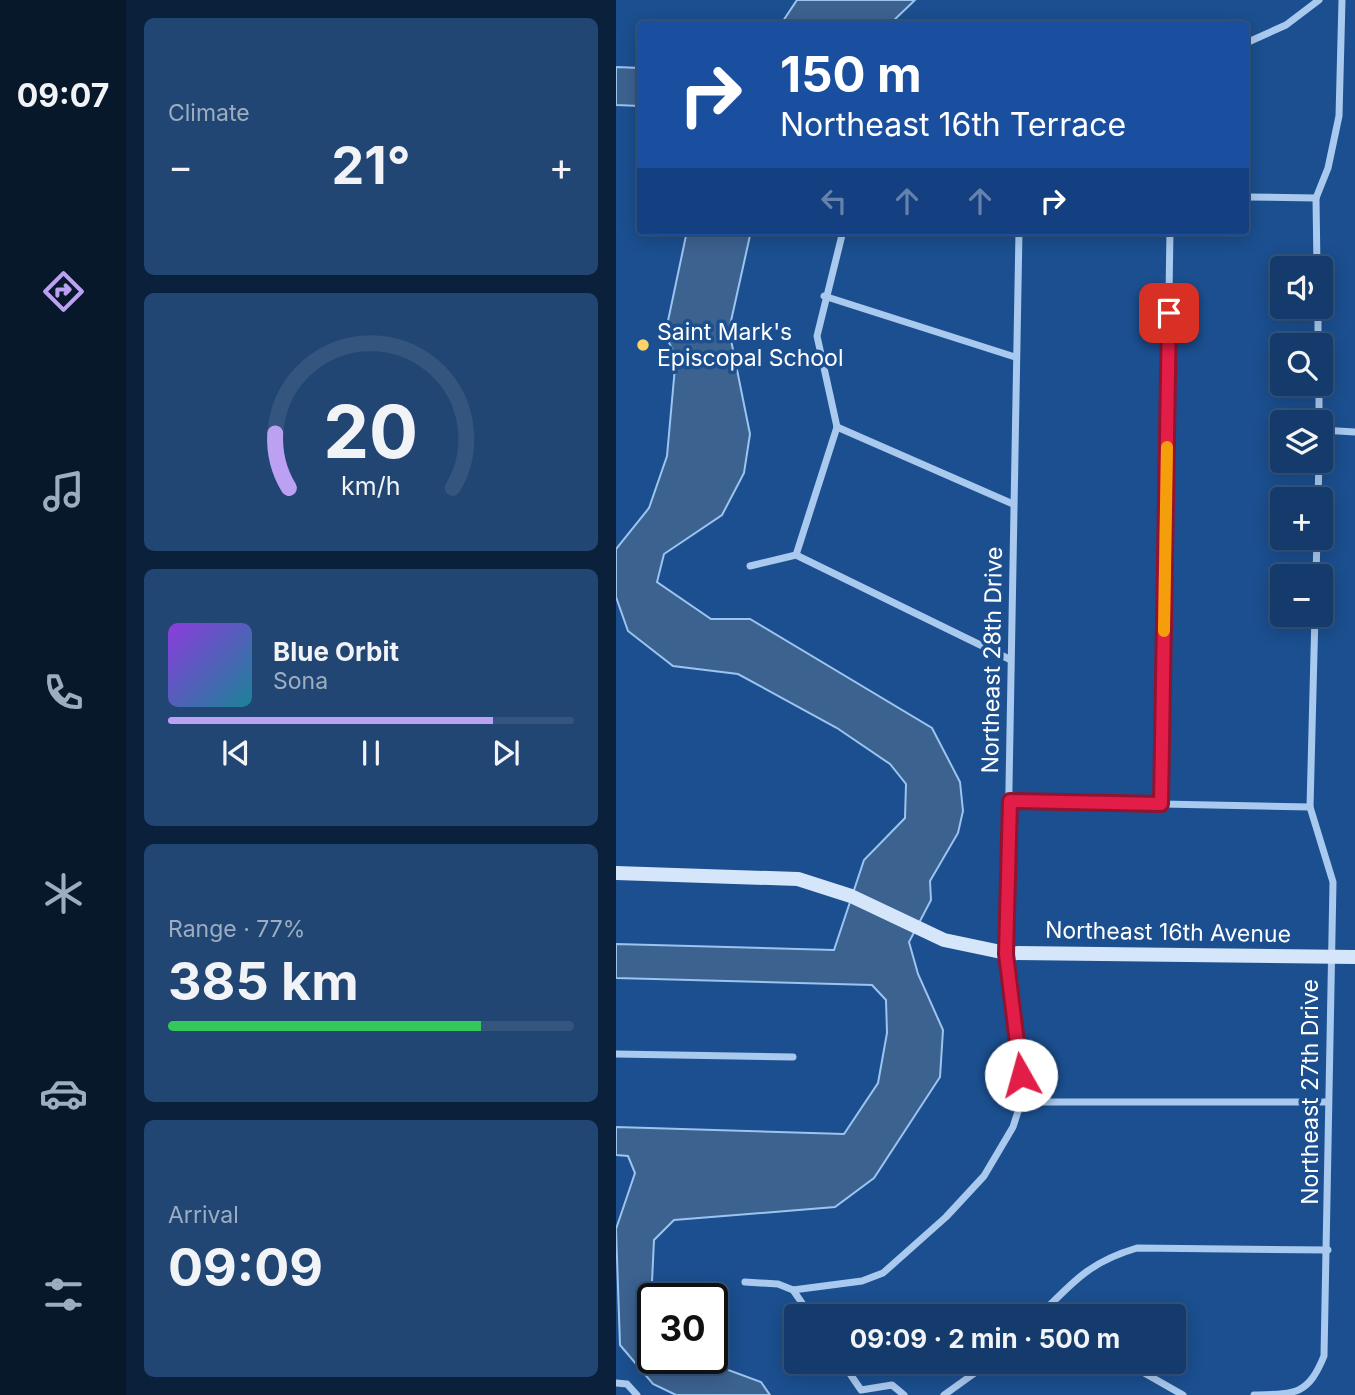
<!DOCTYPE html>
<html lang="en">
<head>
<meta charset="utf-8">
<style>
  :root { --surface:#143b6b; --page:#214673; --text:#f1f3f6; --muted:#9dadc1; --line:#33557e; --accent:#bca0f2 }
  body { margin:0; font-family:Inter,sans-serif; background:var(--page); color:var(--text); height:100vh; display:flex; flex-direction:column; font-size:26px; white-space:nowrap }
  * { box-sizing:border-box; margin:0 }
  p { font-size:23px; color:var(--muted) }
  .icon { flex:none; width:38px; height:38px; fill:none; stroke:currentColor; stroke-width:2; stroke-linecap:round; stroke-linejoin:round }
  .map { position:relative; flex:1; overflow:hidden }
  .side { display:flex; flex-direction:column; gap:18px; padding:18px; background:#0b203b; width:490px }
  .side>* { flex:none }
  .guide { position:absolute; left:21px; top:21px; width:612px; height:214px; border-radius:7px; box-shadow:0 4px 18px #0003,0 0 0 2px var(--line); background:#1a4fa0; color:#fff; overflow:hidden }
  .buttons { position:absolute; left:654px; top:256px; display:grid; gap:14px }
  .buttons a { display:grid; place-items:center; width:63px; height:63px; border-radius:7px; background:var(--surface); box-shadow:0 4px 18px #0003,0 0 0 2px var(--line); font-size:35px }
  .speed { position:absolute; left:21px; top:1283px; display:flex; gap:14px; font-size:35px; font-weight:700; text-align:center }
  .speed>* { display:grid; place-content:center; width:91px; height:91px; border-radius:50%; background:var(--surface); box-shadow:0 4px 18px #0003,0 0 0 2px var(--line); line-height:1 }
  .speed .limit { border:4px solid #111; border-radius:10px; background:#fff; color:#111 }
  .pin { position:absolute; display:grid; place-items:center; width:60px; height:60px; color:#fff; margin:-30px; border-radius:14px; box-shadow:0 4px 10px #0006 }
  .me { position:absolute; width:77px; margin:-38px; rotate:353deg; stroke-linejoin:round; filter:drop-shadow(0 0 5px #0008) }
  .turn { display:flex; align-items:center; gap:24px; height:147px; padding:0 28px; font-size:32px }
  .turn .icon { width:91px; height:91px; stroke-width:2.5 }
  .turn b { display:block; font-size:49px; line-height:60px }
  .lanes { display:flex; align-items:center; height:66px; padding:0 28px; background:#0003; justify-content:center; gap:35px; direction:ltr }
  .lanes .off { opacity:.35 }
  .big { font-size:52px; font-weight:700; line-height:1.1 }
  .side .widget { flex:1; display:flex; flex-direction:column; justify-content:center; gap:10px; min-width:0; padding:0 24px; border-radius:10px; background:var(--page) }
  .side .dial { align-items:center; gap:0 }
  .dial svg { height:182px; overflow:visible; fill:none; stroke:var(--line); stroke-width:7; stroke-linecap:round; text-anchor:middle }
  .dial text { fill:var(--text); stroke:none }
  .song { display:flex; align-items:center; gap:21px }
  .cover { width:84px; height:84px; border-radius:10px; background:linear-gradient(135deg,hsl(270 70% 55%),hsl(190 70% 35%)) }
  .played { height:7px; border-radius:4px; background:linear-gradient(90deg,var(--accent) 80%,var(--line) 80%) }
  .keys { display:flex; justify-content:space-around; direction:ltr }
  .heat { display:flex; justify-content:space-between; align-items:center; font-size:38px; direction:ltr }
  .charge { height:10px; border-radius:5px; background:linear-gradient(90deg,#34c759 77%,var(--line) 0) }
  .trip { position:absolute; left:168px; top:1304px; width:402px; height:70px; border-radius:7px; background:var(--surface); box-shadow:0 4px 18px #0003,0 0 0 2px var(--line); font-weight:700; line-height:70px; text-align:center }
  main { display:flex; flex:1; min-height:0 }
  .menu { display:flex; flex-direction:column; width:126px; justify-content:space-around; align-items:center; background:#08182b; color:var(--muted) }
  .menu .icon { width:49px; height:49px }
  .menu .active { color:var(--accent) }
  .menu b { font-size:32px; color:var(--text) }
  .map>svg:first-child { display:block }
  .water { fill:#3c6290; stroke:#9cc4f0; stroke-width:2 }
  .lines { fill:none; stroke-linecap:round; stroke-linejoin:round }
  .street { stroke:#a9c9ee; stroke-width:7 }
  .secondary { stroke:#d6e6fa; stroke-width:14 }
  .route-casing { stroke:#92132f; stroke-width:18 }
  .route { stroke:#e11d48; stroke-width:12 }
  .slow { stroke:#f59e0b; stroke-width:12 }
  .poi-dot { fill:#ffd166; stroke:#1b4f8f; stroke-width:2.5 }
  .labels { text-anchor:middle; stroke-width:7; stroke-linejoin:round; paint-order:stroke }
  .poi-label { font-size:23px; fill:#fff; stroke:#1b4f8f; text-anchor:start }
  .street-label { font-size:23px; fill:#fff; stroke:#1b4f8f }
</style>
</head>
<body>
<main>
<nav class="menu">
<b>09:07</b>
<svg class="icon active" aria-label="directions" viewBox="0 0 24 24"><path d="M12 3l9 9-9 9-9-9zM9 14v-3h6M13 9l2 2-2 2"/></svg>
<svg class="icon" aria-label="music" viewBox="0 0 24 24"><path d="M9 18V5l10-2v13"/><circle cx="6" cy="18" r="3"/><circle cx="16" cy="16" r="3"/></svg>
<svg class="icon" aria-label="phone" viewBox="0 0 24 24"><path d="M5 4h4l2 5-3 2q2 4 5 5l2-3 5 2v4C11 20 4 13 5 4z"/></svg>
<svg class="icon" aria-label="climate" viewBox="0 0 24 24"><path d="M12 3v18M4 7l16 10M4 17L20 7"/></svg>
<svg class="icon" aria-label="car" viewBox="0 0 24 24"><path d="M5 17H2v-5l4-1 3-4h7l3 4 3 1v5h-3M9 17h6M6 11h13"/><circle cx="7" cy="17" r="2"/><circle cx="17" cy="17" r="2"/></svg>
<svg class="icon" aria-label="filters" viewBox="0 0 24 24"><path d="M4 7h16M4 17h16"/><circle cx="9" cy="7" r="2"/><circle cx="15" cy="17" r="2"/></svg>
</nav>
<section class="side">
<div class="widget"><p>Climate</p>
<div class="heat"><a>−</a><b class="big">21°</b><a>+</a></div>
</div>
<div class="widget dial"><svg viewBox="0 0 100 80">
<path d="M14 69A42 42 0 1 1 86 69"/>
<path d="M14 69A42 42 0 0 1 8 45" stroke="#bca0f2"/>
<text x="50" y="56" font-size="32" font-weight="700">20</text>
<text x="50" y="72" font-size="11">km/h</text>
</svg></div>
<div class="widget">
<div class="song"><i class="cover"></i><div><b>Blue Orbit</b><p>Sona</p></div></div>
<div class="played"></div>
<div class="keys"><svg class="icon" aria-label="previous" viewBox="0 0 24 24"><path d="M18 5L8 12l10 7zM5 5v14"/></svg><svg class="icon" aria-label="pause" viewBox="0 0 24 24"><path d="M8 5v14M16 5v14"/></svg><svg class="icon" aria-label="next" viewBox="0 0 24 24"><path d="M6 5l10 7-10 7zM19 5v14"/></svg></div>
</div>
<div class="widget"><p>Range · 77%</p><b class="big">385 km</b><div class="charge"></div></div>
<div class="widget"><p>Arrival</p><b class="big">09:09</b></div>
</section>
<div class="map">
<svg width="739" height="1395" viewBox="0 0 739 1395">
  <rect width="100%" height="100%" fill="#1b4f8f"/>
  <g class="water">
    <path d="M181 0H299L274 24H165Z"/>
    <path d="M0 67 24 68V106L0 105Z"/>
    <path d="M71 231H135L113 330 134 434 128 473 106 515 48 554 41 582 95 619H134L316 728 344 782 347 811 342 833 314 881 315 900 293 942 302 974 327 1030 324 1077 258 1178 219 1207 58 1220 38 1240 35 1303 37 1358H80L145 1382 154 1395H60L37 1384 4 1345 0 1229 19 1173 12 1156 0 1155V1127L228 1134 262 1083 271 1033 270 1000 256 985 0 978V944L218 950 248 860 289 818 290 784 274 764 221 728 122 674 57 666 12 631 0 597V549L33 508 51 456 60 356 49 335Z"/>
  </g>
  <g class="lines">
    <g class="street">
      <path d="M630 43 670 25 703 0"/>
      <path d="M630 197 700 198"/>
      <path d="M701 268 700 198 712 168 723 116 726 0"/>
      <path d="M208 296 399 357"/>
      <path d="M702 306V345"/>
      <path d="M703 383V422"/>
      <path d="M221 427 397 504"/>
      <path d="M705 430 739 432"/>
      <path d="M702 499 703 460"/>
      <path d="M180 555 393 659"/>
      <path d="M134 566 180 555 221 427 201 336 227 231"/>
      <path d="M700 576 701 537"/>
      <path d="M394 801 694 807"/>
      <path d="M545 804 554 231"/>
      <path d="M0 1054 177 1057"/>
      <path d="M405 1102H712"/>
      <path d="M129 1282 162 1284 177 1290 246 1281 267 1273 330 1217 368 1176 397 1127 405 1102V1075L390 953 403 231"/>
      <path d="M177 1290 195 1316"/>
      <path d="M423 1316C457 1282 473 1262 521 1248L712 1250"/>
      <path d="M226 1362 245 1390 276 1385 288 1395"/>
      <path d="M509 1362 567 1395"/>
      <path d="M0 1383 11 1384 21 1395"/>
      <path d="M328 1395 374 1362"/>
      <path d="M638 1395C680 1394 692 1395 708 1356L717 882 694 807 699 614"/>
    </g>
    <path class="secondary" d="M0 873 182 879 235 896 328 940 390 953 739 957"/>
  </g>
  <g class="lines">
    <g class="route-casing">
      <path id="route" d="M405 1075 390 954 394 801 545 804 553 313"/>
    </g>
    <use href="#route" class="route"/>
    <path class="slow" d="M548 631 551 447"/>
  </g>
  <circle class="poi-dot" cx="27" cy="345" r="7"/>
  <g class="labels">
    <g class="poi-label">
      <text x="41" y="340">Saint Mark's<tspan x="41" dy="26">Episcopal School</tspan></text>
    </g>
    <g class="street-label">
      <text transform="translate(376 660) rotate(-89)" y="8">Northeast 28th Drive</text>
      <text transform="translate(552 932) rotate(1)" y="8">Northeast 16th Avenue</text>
      <text transform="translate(694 1092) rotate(-90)" y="8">Northeast 27th Drive</text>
    </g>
  </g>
</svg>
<div class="buttons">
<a><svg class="icon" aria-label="sound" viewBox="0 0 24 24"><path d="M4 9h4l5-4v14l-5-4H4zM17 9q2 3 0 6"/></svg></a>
<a><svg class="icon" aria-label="search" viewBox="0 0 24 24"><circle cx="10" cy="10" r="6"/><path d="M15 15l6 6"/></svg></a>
<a><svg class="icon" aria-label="layers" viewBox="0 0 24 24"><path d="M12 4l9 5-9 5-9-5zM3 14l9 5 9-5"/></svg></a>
<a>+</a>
<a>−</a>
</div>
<div class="speed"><div class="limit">30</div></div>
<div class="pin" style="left:553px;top:313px;background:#d93025"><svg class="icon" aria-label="arrive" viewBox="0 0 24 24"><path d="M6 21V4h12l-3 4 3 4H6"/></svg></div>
<svg class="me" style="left:405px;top:1075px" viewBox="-20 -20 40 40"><circle r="19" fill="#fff"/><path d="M0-13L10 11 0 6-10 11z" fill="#e11d48"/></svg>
<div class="trip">09:09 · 2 min · 500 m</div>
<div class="guide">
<div class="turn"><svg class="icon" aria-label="right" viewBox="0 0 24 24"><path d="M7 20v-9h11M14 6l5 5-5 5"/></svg><div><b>150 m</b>Northeast 16th Terrace</div></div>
<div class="lanes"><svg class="icon off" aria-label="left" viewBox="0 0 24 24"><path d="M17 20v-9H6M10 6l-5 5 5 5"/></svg><svg class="icon off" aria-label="ahead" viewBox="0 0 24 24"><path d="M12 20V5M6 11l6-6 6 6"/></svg><svg class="icon off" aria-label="ahead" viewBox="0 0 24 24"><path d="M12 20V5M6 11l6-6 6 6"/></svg><svg class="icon" aria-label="right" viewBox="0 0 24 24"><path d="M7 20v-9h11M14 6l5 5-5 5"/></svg></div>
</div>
</div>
</main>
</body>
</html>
